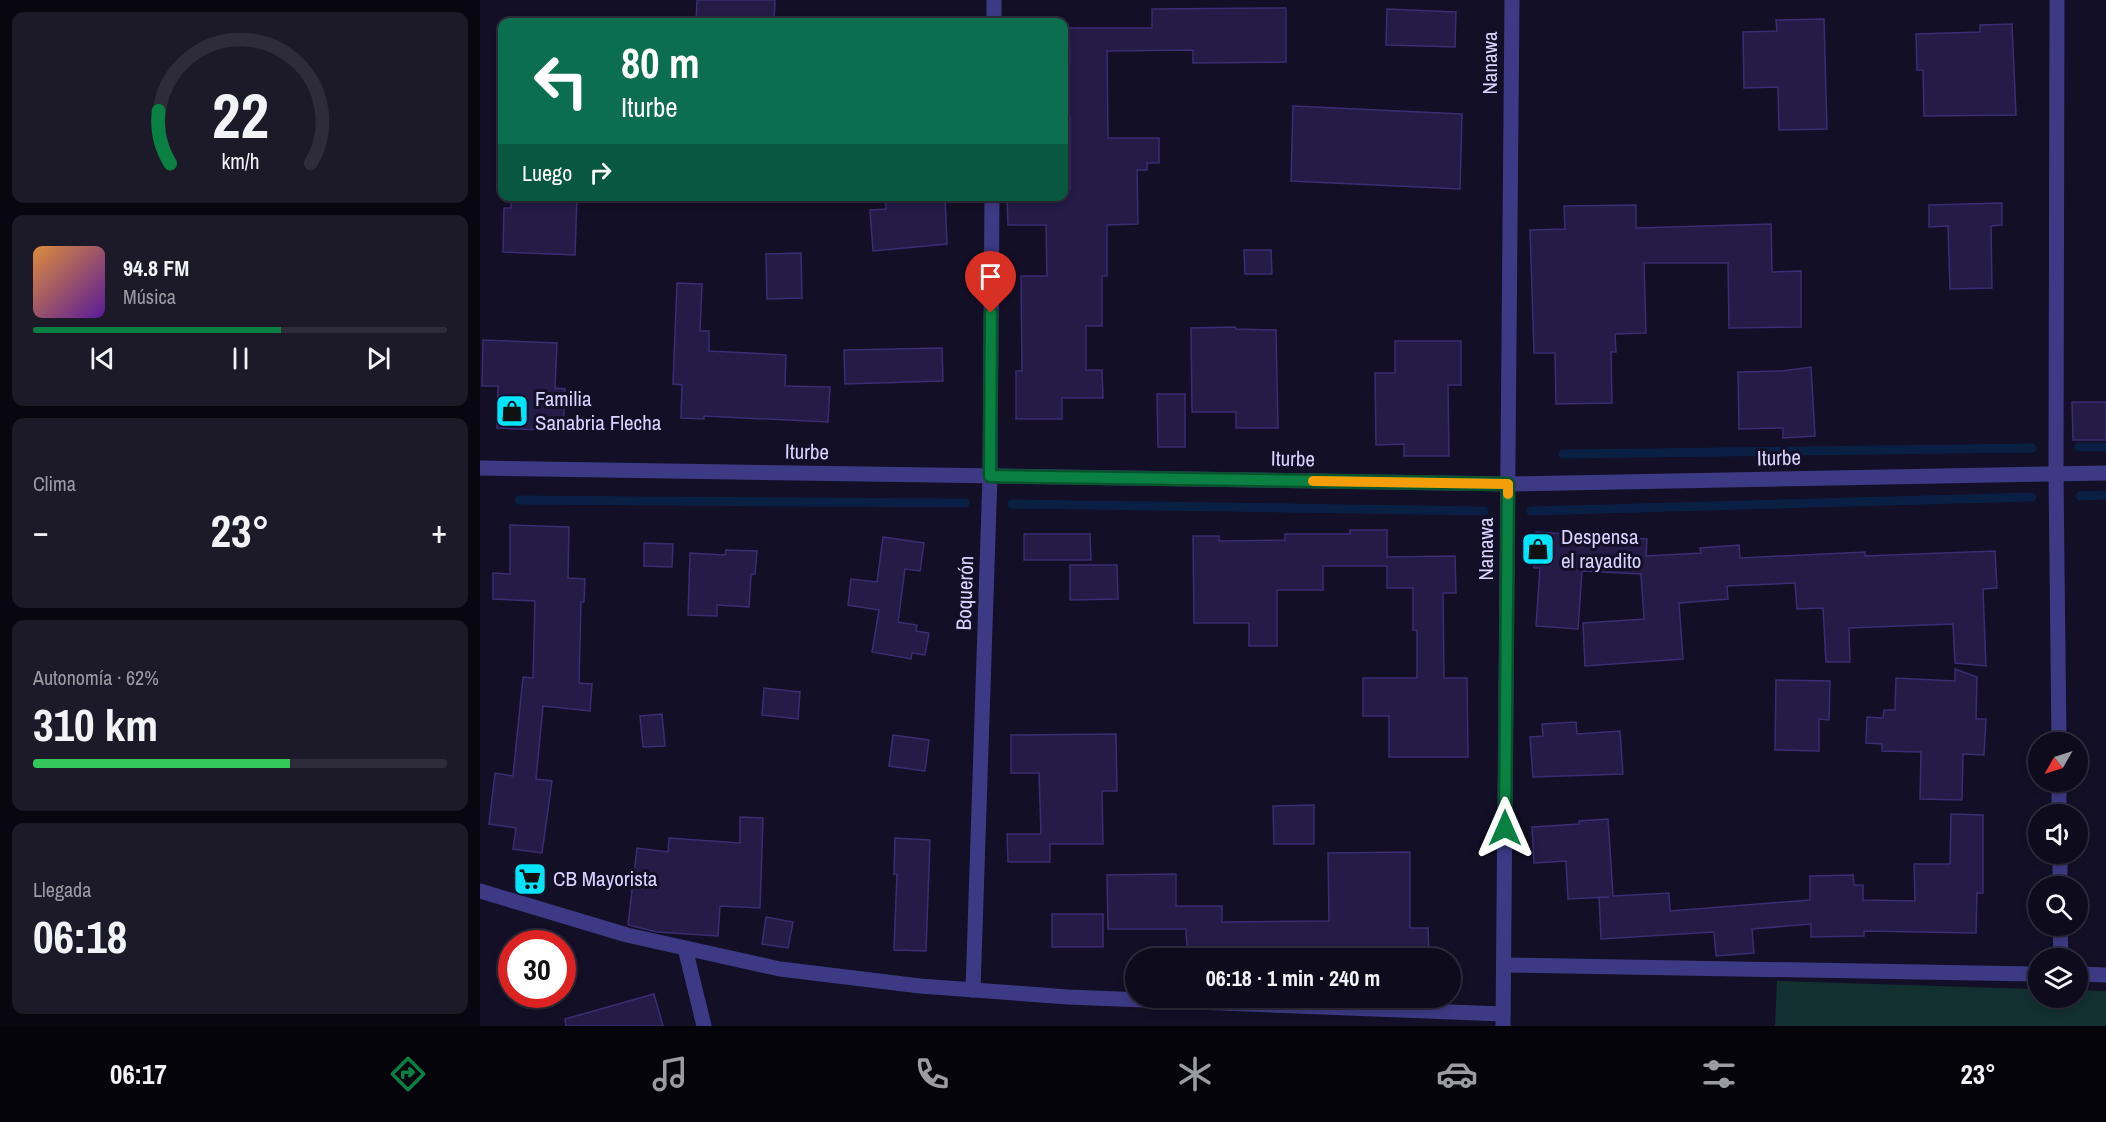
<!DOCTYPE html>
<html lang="es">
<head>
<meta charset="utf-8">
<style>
  :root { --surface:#0e0b1c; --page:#1c1929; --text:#f1f3f6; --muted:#9b9ba3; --line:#2e2b3b; --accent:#0b8043 }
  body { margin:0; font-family:"Archivo Narrow",sans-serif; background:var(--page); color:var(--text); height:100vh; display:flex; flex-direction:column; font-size:22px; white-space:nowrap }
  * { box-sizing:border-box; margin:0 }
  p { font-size:20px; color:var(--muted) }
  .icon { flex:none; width:33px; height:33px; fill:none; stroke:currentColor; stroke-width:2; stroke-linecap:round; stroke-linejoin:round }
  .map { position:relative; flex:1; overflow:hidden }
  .sheet { display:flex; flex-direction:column; gap:12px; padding:12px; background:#08060f; width:480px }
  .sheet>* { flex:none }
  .banner { position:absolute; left:18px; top:18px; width:570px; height:183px; border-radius:12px; box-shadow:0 3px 9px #0003,0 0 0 2px var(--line); background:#0b6e4f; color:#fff; overflow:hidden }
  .needle { width:39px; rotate:231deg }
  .tools { position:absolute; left:1548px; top:732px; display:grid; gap:12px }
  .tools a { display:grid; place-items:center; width:60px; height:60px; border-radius:50%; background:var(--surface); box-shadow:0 3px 9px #0003,0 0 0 2px var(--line); font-size:30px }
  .speed { position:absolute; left:18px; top:930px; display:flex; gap:12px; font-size:30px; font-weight:700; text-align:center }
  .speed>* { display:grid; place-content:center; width:78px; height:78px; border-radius:50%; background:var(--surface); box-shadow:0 3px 9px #0003,0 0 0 2px var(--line); line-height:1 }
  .speed .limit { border:9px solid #d22; background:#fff; color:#111 }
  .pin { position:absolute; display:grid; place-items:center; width:51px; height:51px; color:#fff; margin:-62px -26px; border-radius:50% 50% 50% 0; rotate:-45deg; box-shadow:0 0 6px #0007 }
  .pin .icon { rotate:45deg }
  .me { position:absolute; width:66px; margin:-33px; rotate:0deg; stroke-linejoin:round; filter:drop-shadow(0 0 4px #0008) }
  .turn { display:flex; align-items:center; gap:21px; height:126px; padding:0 24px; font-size:27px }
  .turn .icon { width:78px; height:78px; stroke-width:2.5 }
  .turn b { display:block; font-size:42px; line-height:51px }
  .then { display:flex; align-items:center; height:57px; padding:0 24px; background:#0003; gap:12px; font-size:22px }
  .big { font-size:45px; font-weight:700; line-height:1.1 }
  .sheet .tile { flex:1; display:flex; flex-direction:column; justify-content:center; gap:9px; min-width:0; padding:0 21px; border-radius:12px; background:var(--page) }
  .sheet .dial { align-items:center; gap:0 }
  .dial svg { height:156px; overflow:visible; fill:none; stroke:var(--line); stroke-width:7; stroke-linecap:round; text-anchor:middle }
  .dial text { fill:var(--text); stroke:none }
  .song { display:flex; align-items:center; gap:18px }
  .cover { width:72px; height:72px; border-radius:9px; background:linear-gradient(135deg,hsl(30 70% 55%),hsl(270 70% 35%)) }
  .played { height:6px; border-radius:3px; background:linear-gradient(90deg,var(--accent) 60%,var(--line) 60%) }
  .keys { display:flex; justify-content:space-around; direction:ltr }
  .heat { display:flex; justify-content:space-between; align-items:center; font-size:33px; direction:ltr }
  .charge { height:9px; border-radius:4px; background:linear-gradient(90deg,#34c759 62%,var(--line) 0) }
  .trip { position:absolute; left:645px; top:948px; width:336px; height:60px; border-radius:30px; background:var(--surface); box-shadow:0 3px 9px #0003,0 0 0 2px var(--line); font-weight:700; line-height:60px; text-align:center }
  .tab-bar { display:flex; height:96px; justify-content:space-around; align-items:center; background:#06040b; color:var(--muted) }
  .tab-bar .icon { width:42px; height:42px }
  .tab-bar .selected { color:var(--accent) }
  .tab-bar b { font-size:27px; color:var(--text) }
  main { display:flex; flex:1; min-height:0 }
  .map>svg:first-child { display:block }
  .green { fill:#12302f }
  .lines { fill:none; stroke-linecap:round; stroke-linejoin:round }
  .stream { stroke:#0a1f44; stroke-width:9 }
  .building { fill:#241b47; stroke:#3b2d73; stroke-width:1.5 }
  .street { stroke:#3d3a85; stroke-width:15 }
  .route-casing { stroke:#07532c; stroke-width:15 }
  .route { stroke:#0b8043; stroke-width:10 }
  .slow { stroke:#f59e0b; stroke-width:10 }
  .labels { text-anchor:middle; stroke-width:6; stroke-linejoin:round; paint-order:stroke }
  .street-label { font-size:21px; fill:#d9d4ff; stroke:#130f26 }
  .poi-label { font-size:21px; fill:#d9d4ff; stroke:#130f26; text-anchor:start }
</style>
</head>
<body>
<main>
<section class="sheet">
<div class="tile dial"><svg viewBox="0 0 100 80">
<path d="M14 69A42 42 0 1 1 86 69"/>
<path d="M14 69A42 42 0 0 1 8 42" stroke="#0b8043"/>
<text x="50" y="56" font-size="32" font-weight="700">22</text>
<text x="50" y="72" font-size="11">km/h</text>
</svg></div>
<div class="tile">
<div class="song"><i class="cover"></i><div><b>94.8 FM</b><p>Música</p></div></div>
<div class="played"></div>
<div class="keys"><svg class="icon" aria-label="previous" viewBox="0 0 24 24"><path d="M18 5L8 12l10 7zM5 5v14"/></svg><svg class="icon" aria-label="pause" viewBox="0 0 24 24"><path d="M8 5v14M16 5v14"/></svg><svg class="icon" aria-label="next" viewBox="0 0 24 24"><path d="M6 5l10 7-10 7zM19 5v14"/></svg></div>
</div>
<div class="tile"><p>Clima</p>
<div class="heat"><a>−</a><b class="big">23°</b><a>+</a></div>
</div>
<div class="tile"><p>Autonomía · 62%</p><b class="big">310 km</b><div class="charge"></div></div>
<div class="tile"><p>Llegada</p><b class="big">06:18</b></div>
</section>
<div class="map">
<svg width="1626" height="1026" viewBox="0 0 1626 1026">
  <rect width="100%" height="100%" fill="#130f26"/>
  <path class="green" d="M1297 981 1558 989V998H1598V990L1626 991V1026H1295Z"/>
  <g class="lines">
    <g class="stream">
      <path d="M1599 447H1626"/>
      <path d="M1083 454 1552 448"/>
      <path d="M1600 496 1626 495"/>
      <path d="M39 500 485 503"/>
      <path d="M532 504 1004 511"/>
      <path d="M1051 511 1552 497"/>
    </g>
  </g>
  <g class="building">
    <path d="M217 0H295L294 22H216Z"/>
    <path d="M806 8V62L713 63V50L627 51 628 138H679V163H667V170H657L658 224 627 225V276H622V326H606V370H622L623 398H582V419H536V371H542L541 276H567L566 225H528L527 196H584V190L590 189V117H584V62H590L589 28H672V9Z"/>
    <path d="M907 9 976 12 975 47 906 45Z"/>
    <path d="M1344 19 1347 129 1299 130 1298 87 1264 88 1263 32 1297 31 1296 20Z"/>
    <path d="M1532 24 1536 115 1444 116 1443 70H1437L1436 34 1500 32V25Z"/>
    <path d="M813 106 982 114 980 189 811 181Z"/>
    <path d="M31 196H97L95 255 23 252 24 208H31Z"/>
    <path d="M405 196H465L467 244 393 251 390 210 406 209Z"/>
    <path d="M1522 203V225L1511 226 1512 288 1470 289 1468 226 1449 227V205Z"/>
    <path d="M1156 205V228L1291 224 1292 272 1321 271V327L1249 328 1248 263H1164L1166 333 1135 334 1136 352H1131L1132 403 1076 404 1075 353H1054L1050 230 1085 229 1084 206Z"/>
    <path d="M764 250H791L792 274H765Z"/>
    <path d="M321 253 322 298 287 299 286 254Z"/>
    <path d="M197 283 222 284 220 331H229V351L306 355 305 386 350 387 348 422 224 416V419L201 418 202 385 193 384Z"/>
    <path d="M755 327 756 329 796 330 798 428H756V412H712L711 328Z"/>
    <path d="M3 340 77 343 75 388 85 389 83 431 17 428 18 386H2Z"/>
    <path d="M915 341H981V385H968L969 456H924V444L896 445 895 373H915Z"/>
    <path d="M462 348 463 381 365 384 364 350Z"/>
    <path d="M1331 367 1335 436 1303 438V428L1259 429 1258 372 1302 371Z"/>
    <path d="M677 394H705V447H678Z"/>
    <path d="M1592 402H1626V440H1593Z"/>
    <path d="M30 525 89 527 88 578 105 579 104 602H101L99 683 112 684 110 711 63 706 56 779 72 781 62 853 33 849 36 828 9 824 15 773 33 776 43 677 53 678 55 601 13 599V573L30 574Z"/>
    <path d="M870 530H907V557L975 556 976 593H963L964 678H987L988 757H909V716H883V678H937V630H933V588H907V566H843V590H797V646H769V623H714L713 536H739V541L805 540V534H870Z"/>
    <path d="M1056 532 1167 539 1166 556 1221 553 1220 548 1259 545 1260 558 1385 552V556L1515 551 1517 588 1503 589 1506 666 1475 663 1473 624 1369 628 1370 662H1346L1343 608 1317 609 1315 583 1247 586 1248 599 1199 603 1203 659 1105 666 1103 623 1164 619 1161 574 1102 571 1098 629 1056 626 1060 568H1054Z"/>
    <path d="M544 534H610L611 560H544Z"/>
    <path d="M403 537 444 543 440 571 425 569 418 622 437 625 436 631 449 633 445 655 432 653 431 659 392 652 399 610 368 605 371 579 397 582Z"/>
    <path d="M164 543 193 544 192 567 164 566Z"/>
    <path d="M246 550 277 551 275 574H271L269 607 237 605V616L208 615 210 553 245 555Z"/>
    <path d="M590 565H637L638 599 590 600Z"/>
    <path d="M1475 669 1497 677 1496 719H1506L1504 755 1483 754 1482 800 1440 799 1441 752 1402 751V744L1386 743 1387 717 1403 718 1404 710H1415L1416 678 1475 681Z"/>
    <path d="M1296 680 1350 681 1349 720 1339 719V751L1295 750Z"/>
    <path d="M284 688 320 692 318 719 282 715Z"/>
    <path d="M182 714 185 746 163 747 160 716Z"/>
    <path d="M1096 722 1097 734 1140 731 1143 774 1053 777 1050 737 1063 736 1062 724Z"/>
    <path d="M636 734 637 791H622L623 844H570V862H528L527 834H561L559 773H531V735Z"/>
    <path d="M413 735 449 740 445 771 409 766Z"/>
    <path d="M834 805V844H794L793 806Z"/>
    <path d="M1471 814 1503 815V893H1497L1496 933 1384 931V936L1331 937V924L1272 929 1274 953 1236 956 1234 932 1121 939 1119 897H1129L1088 899 1086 861 1054 863 1052 827 1099 824V821L1128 819 1133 896 1189 893 1190 911 1330 900V876L1373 875 1374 885H1383V900L1435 901 1434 864H1470Z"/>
    <path d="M260 817 283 818 280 908 240 906 238 936 177 932 148 925 157 848 188 852 189 838 260 843Z"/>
    <path d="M415 838 450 840 446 951 414 950 417 874H414Z"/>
    <path d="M930 852V928H948L949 958H742V949H707L706 929H628L627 875 696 874V906H742V922L849 921 848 853Z"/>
    <rect x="572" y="914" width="51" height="33"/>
    <path d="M286 917 313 922 308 948 282 944Z"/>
    <path d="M174 994 183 1026H86L85 1019Z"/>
  </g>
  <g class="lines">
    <g class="street">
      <path d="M1577 0 1576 474 1579 742"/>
      <path d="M514 22V0"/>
      <path d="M0 468 1028 484 1626 473"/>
      <path d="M1579 782V814"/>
      <path d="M1580 854V886"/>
      <path d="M0 891 147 935 300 969 440 986 588 997 1023 1014"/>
      <path d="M1580 926 1581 958"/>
      <path d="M205 948 224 1026"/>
      <path d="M1024 965 1558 974"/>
      <path d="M1598 974 1626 975"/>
      <path d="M493 990 510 476 512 196"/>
      <path d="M1023 1026 1032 0"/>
    </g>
  </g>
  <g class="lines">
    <g class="route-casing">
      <path id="route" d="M511 313 510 476 1028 484 1025 828"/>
    </g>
    <use href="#route" class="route"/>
    <path class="slow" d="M833 481 1028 484V494"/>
  </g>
  <defs>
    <g id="shop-square" transform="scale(1.725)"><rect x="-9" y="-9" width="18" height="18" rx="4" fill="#00e5ff" stroke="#130f26"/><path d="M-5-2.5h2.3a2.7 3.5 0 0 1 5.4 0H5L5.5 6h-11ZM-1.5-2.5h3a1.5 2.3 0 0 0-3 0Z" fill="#111"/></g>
    <g id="supermarket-square" transform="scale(1.725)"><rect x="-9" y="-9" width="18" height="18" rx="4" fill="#00e5ff" stroke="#130f26"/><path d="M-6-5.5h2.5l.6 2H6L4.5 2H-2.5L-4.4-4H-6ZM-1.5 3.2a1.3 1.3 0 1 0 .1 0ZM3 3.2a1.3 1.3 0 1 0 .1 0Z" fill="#111"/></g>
  </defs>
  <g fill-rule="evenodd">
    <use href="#shop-square" x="32" y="411"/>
    <use href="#shop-square" x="1058" y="549"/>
    <use href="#supermarket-square" x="50" y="879"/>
  </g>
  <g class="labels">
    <g class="street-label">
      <text transform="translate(1010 63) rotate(-90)" y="7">Nanawa</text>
      <text transform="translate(327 452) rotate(1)" y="7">Iturbe</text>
      <text transform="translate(1299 458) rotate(-1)" y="7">Iturbe</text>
      <text transform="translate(813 459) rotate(1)" y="7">Iturbe</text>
      <text transform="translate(1006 549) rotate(-90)" y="7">Nanawa</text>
      <text transform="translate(485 593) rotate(-88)" y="7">Boquerón</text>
    </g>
    <g class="poi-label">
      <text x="55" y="406">Familia<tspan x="55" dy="24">Sanabria Flecha</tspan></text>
      <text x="1081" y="544">Despensa<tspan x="1081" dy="24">el rayadito</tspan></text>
      <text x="73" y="886">CB Mayorista</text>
    </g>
  </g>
</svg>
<div class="tools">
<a><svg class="needle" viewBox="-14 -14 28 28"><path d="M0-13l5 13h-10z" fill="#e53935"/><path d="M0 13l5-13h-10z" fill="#9b9ba3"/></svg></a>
<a><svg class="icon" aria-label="sound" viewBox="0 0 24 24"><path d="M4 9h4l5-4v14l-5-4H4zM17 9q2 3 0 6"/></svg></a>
<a><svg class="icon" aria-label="search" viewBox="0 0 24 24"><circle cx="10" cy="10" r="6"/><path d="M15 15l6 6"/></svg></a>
<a><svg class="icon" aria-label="layers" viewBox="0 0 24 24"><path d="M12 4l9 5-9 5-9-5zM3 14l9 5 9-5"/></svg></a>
</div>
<div class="speed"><div class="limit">30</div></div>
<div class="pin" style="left:511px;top:313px;background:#d93025"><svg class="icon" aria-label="arrive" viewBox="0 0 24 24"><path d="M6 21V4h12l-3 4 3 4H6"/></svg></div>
<svg class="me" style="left:1025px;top:828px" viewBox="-20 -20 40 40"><path d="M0-17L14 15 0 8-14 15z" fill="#0b8043" stroke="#fff" stroke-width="4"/></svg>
<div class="trip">06:18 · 1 min · 240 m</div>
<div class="banner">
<div class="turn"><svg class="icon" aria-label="left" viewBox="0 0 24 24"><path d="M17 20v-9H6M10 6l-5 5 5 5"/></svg><div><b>80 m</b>Iturbe</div></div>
<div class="then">Luego<svg class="icon" aria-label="right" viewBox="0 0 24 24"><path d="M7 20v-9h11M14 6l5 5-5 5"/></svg></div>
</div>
</div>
</main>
<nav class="tab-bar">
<b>06:17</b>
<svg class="icon selected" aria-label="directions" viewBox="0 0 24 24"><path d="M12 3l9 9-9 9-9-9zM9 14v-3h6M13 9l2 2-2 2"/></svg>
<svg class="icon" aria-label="music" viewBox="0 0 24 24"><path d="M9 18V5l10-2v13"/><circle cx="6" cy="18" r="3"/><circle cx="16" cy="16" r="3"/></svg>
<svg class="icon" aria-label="phone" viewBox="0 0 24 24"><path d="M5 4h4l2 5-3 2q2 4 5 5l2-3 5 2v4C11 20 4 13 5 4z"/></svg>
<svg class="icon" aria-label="climate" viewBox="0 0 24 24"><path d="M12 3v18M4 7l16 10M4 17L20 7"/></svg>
<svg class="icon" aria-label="car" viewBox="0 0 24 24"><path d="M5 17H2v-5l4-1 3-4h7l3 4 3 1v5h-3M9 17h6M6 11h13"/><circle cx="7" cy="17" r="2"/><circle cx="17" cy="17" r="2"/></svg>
<svg class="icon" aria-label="filters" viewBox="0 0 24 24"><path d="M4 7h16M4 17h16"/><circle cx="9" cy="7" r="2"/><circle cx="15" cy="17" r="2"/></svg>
<b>23°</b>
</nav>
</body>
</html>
